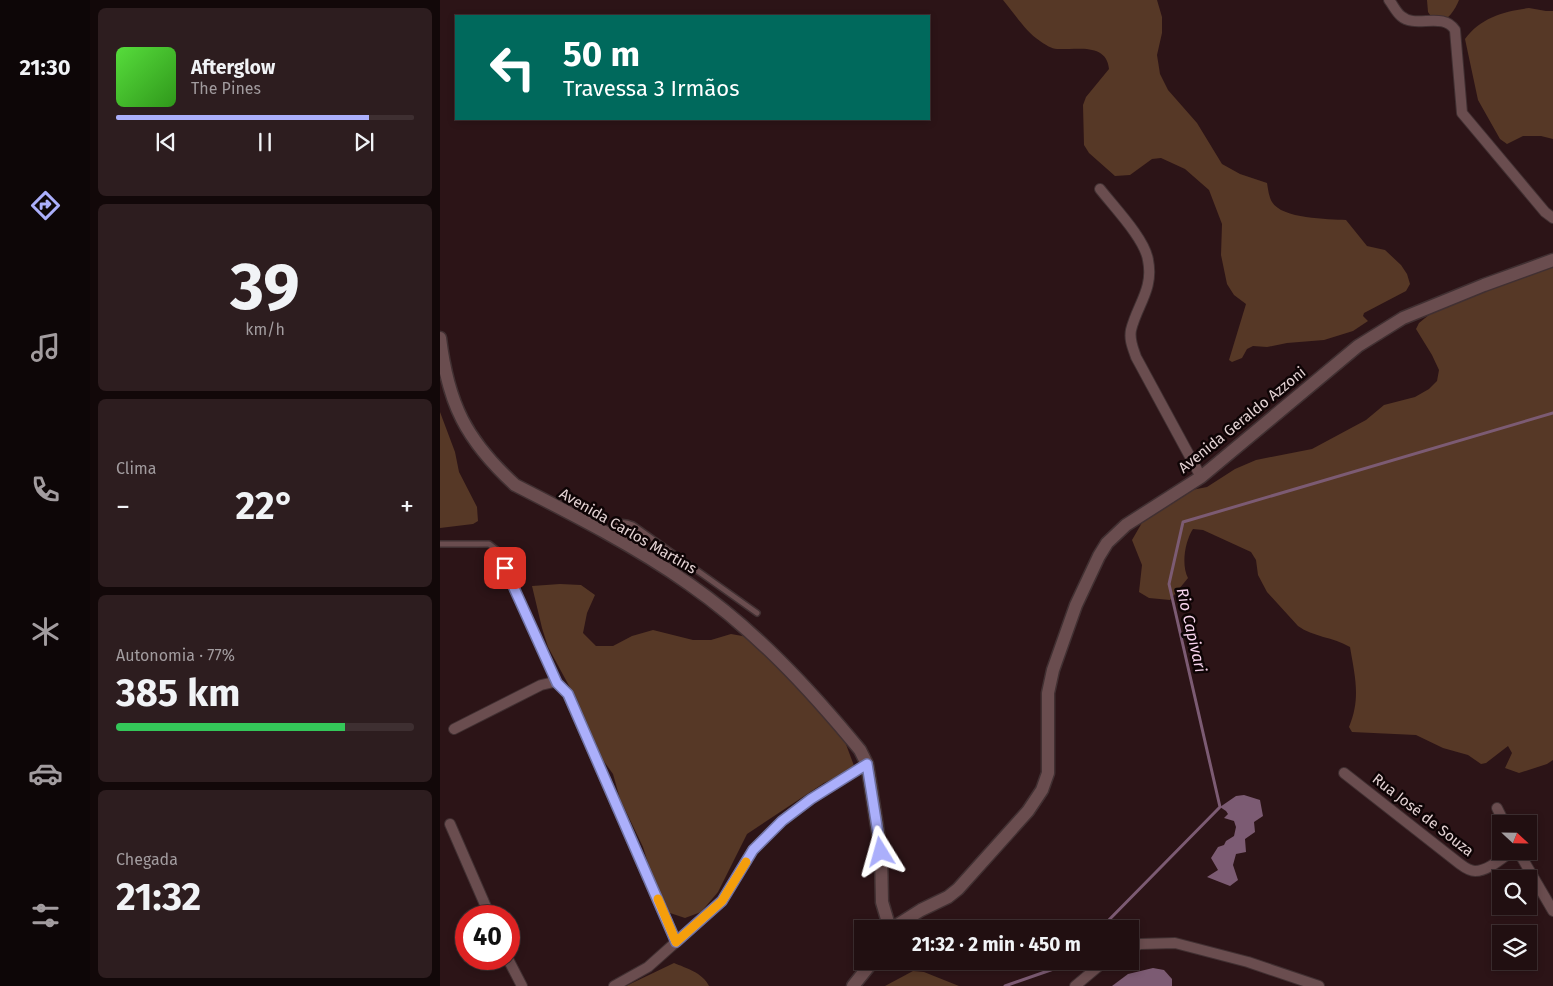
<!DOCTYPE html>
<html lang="pt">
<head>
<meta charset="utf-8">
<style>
  :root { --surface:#210f11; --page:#2d1d1f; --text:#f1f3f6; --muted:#a29c9f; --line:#3e2f31; --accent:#abaffb }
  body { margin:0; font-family:"Fira Sans",sans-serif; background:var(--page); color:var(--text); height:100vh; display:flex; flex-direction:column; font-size:19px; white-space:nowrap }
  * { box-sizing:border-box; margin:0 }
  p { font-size:16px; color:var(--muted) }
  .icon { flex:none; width:28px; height:28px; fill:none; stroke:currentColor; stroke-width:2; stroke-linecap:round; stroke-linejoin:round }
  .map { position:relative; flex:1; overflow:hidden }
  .side { display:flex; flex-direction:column; gap:8px; padding:8px; background:#120809; width:350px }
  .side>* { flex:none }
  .hud { position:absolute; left:15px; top:15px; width:475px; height:105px; border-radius:0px; box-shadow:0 2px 8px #0003,0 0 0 1px var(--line); background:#00695c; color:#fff; overflow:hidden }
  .needle { width:32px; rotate:112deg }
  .buttons { position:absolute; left:1052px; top:815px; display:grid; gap:10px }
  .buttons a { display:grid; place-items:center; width:45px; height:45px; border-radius:0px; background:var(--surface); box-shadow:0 2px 8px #0003,0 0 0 1px var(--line); font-size:25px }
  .speed { position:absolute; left:15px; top:905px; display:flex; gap:10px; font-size:25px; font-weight:700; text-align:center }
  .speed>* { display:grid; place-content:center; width:65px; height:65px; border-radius:50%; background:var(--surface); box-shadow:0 2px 8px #0003,0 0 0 1px var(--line); line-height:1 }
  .speed .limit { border:8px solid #d22; background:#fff; color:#111 }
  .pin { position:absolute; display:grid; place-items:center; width:42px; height:42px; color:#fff; margin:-21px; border-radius:10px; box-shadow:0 2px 8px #0006 }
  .me { position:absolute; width:55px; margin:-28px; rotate:352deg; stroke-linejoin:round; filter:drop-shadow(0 0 4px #0008) }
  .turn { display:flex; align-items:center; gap:18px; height:105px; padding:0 25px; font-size:22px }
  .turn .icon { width:65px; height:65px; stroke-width:2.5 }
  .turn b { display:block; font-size:35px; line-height:42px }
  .big { font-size:38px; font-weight:700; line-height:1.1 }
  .side .tile { flex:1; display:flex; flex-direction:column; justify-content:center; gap:8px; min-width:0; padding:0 18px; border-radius:8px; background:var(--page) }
  .side .dial { align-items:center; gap:0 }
  .dial b { font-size:65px; line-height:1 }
  .song { display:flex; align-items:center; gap:15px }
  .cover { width:60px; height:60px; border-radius:8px; background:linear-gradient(135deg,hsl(110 70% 55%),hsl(110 70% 35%)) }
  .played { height:5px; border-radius:2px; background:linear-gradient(90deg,var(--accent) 85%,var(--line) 85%) }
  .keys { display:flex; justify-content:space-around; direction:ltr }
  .heat { display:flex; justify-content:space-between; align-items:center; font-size:28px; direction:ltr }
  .charge { height:8px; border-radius:4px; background:linear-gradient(90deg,#34c759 77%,var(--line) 0) }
  .trip { position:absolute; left:414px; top:920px; width:285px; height:50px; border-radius:0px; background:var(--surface); box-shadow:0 2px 8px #0003,0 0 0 1px var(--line); font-weight:700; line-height:50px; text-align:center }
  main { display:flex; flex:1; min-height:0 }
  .dock { display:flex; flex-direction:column; width:90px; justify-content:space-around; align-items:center; background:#0d0607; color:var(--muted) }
  .dock .icon { width:35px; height:35px }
  .dock .selected { color:var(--accent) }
  .dock b { font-size:22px; color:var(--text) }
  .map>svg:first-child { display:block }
  .green { fill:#563826 }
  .water { fill:#7c5b73 }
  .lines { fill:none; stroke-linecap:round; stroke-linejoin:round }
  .stream { stroke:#7c5b73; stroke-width:3 }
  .lane-casing { stroke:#413032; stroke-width:8 }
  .street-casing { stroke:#413032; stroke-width:12 }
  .secondary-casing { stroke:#413032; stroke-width:15 }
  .lane { stroke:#6a4d4f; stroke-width:5 }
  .street { stroke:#6a4d4f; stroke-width:10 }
  .secondary { stroke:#6a4d4f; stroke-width:12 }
  .route-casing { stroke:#6f72a3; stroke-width:12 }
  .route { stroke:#abaffb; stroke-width:9 }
  .slow { stroke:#f59e0b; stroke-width:9 }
  .labels { text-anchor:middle; stroke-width:5; stroke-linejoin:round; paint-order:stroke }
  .street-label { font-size:15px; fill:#e4d3d4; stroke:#0e0405 }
  .water-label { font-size:16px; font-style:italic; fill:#f8d5ee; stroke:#0e0405 }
</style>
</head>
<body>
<main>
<nav class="dock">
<b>21:30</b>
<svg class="icon selected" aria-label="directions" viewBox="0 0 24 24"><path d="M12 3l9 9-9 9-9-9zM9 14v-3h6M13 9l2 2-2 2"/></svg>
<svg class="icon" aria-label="music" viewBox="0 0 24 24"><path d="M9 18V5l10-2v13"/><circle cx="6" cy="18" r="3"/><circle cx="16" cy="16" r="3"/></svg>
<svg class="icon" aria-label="phone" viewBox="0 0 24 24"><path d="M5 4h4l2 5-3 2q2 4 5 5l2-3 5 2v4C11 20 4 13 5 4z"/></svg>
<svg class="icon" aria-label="climate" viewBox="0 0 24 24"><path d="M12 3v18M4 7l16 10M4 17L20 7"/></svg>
<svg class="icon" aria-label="car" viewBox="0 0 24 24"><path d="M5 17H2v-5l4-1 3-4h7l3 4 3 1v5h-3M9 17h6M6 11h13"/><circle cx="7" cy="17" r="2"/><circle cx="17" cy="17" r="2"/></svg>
<svg class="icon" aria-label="filters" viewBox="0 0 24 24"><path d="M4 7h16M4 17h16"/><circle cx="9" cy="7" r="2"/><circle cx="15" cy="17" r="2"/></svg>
</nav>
<section class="side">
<div class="tile">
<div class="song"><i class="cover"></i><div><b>Afterglow</b><p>The Pines</p></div></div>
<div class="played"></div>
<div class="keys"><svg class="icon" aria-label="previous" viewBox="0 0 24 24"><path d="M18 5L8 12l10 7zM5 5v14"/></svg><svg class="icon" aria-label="pause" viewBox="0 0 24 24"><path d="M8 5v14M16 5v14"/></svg><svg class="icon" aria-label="next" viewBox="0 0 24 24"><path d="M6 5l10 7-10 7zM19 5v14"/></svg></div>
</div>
<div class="tile dial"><b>39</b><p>km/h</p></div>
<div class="tile"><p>Clima</p>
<div class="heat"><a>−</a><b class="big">22°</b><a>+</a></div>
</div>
<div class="tile"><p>Autonomia · 77%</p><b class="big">385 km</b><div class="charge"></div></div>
<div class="tile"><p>Chegada</p><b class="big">21:32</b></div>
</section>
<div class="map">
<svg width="1113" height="986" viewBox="0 0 1113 986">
  <rect width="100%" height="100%" fill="#2c1417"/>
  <g class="green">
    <path d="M563 0H717L722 17V33L717 55 720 74 728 90 757 123 782 164 800 174 827 183C828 189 829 197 832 202 842 219 888 219 906 220L927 246 945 250 961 265 967 274 970 284 966 291 924 313 923 316 928 321 913 331 884 340 847 343 827 347 813 346 807 349 802 358 792 362 789 360 806 304 794 295 787 284 781 255 782 224 769 190 745 169 721 158 712 159 690 175 675 176 649 153 644 145 643 105 646 97 669 69C667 42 635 50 617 49 612 49 604 44 600 41 585 31 575 14 563 0Z"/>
    <path d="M987 0H1019C1015 10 1008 20 997 25L988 12Z"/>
    <path d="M1089 8 1106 11H1113V139L1101 136H1083L1067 144 1060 139 1038 100 1025 39C1040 18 1064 11 1089 8Z"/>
    <path d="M1113 263V760L1107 764 1079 773 1065 768 1072 753 1068 746 1046 763 1041 764 1028 755 1003 748 976 735 912 732 909 727C921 698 915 677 910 647 893 637 873 637 858 626L827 592 818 575 816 560 811 552 763 530 753 529C745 541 741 565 748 578L730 600 709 598 699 592 702 565 692 540 703 521 742 492 767 487 795 469 816 460 872 449 926 420 944 405 975 397 989 389 997 381 999 370 992 355 976 329 979 323 990 314 1044 290Z"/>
    <path d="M0 412 15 452 19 472 37 507 38 521 33 524 0 528Z"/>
    <path d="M120 584 141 585 155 595 147 613 143 633 156 646H173L192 636 213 630 253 640H271L291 634 308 637 330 647 404 739 416 771 406 773 384 783 307 834 278 892 261 912 245 918 230 913 217 893 203 847 180 799 173 774 155 749 134 695 108 647 102 628 92 586Z"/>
    <path d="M234 963C246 968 263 973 269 986H186Z"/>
    <path d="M473 971 484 972 519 986H445Z"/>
  </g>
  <g class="water">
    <path d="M804 795 820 800 823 816 814 822 815 832 805 839 806 852 796 854 793 865 798 880 790 886 767 877 778 870 771 858 778 847 784 845 786 841 794 836 796 827 794 821 784 818 788 814 786 811 780 807 796 796Z"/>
    <path d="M713 968 724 970 732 979V986H672L688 974Z"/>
  </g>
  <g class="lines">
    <g class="stream">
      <path d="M660 929 780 807 729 584 743 522 1113 413"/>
      <path d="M565 986 625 965 628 961"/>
    </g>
    <g class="lane-casing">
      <g id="lane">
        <path d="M168 533C176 522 181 520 193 525L317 613"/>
        <path d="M0 544H49L58 551 117 682"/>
      </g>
    </g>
    <g class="street-casing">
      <g id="street">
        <path d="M949 0C953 5 956 12 961 16 975 29 1003 11 1015 30L1022 113 1105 212 1113 218"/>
        <path d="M660 189C674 207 705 239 708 260 714 289 697 305 691 330 689 340 693 348 696 357L761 477"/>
        <path d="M14 729 101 685 114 682 117 683 128 694 236 942"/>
        <path d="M904 773 1020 864C1024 867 1030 871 1035 871 1048 871 1062 858 1072 851"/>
        <path d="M1057 808 1065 824"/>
        <path d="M10 824 50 916"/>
        <path d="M1078 851 1113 911"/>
        <path d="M690 948 700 944 735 943 808 962 879 986"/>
        <path d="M68 959 82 986"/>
        <path d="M174 986 208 967 282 901 313 850 342 821 371 799 427 764"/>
        <path d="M635 986 665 961"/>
      </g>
    </g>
    <g class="secondary-casing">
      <g id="secondary">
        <path d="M0 338C8 404 26 440 75 485 134 515 195 546 249 584 315 630 369 688 420 750L427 764 431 788 441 852 442 902 450 929"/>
        <path d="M451 929 481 910 508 897 518 889 588 811 602 790 608 773V693L613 670 636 605 659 556 667 543 686 525 761 477 918 346 963 318 1044 285 1113 260"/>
        <path d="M413 986 433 961"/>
      </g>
    </g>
    <use href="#lane" class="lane"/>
    <use href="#street" class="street"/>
    <use href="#secondary" class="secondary"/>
  </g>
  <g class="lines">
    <g class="route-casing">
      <path id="route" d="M65 568 117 683 128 694 236 942 282 901 313 850 342 821 371 799 427 764 441 852"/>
    </g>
    <use href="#route" class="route"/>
    <path class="slow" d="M218 899 236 942 282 901 306 862"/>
  </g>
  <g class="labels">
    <g class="street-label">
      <text transform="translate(802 420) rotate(-39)" y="5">Avenida Geraldo Azzoni</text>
      <text transform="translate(188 531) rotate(30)" y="5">Avenida Carlos Martins</text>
      <text transform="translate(983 815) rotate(38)" y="5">Rua José de Souza</text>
    </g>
    <g class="water-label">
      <text transform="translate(752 630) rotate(77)" y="6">Rio Capivari</text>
    </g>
  </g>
</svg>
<div class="buttons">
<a><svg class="needle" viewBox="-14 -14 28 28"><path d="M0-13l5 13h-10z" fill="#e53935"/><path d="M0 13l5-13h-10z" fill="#a29c9f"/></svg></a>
<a><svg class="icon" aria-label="search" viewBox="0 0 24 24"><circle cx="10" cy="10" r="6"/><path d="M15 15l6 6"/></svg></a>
<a><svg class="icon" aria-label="layers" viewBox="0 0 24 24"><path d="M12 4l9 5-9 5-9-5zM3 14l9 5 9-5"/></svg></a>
</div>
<div class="speed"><div class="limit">40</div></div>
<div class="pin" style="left:65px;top:568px;background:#d93025"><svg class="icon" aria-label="arrive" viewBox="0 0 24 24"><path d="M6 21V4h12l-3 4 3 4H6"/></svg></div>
<svg class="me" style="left:441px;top:852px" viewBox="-20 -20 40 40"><path d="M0-17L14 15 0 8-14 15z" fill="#abaffb" stroke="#fff" stroke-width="4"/></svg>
<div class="trip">21:32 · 2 min · 450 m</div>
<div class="hud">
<div class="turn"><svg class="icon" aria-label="left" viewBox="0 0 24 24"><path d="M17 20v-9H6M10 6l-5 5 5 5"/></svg><div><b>50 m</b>Travessa 3 Irmãos</div></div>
</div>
</div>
</main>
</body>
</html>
